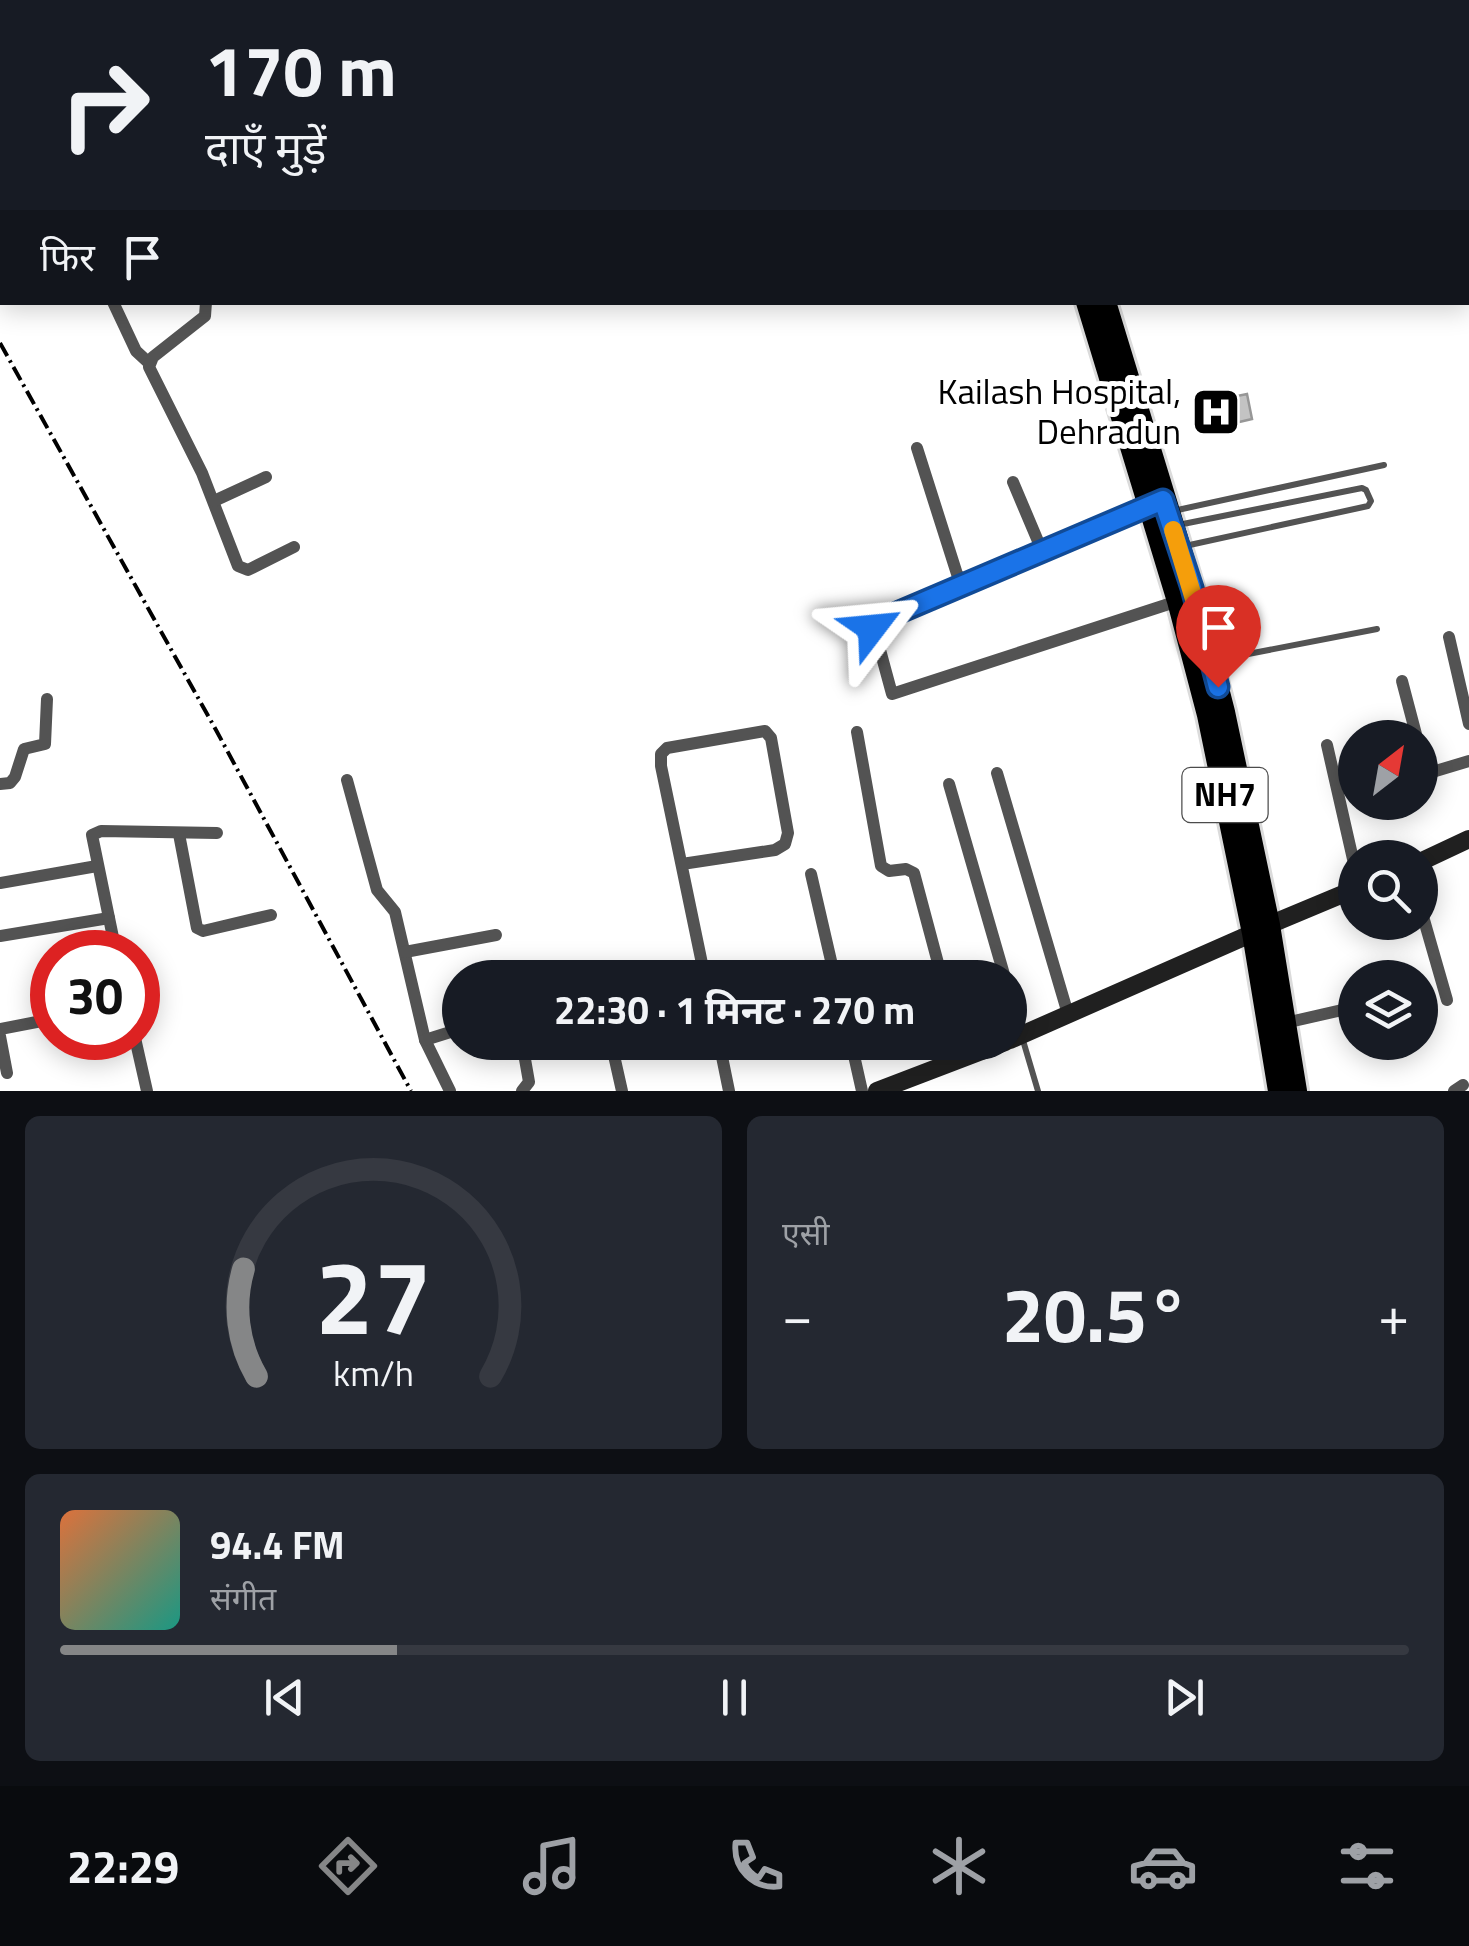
<!DOCTYPE html>
<html lang="hi">
<head>
<meta charset="utf-8">
<style>
  :root { --surface:#171b24; --page:#242831; --text:#f1f3f6; --muted:#9ea1a6; --line:#363941; --accent:#858687 }
  body { margin:0; font-family:"Titillium Web","Noto Sans Devanagari",sans-serif; background:var(--page); color:var(--text); height:100vh; display:flex; flex-direction:column; font-size:38px; white-space:nowrap }
  * { box-sizing:border-box; margin:0 }
  p { font-size:32px; color:var(--muted) }
  .icon { flex:none; width:55px; height:55px; fill:none; stroke:currentColor; stroke-width:2; stroke-linecap:round; stroke-linejoin:round }
  .map { position:relative; height:1091px; overflow:hidden }
  .drawer { display:flex; flex-direction:column; gap:25px; padding:25px; background:#0d0f14; flex:1 }
  .drawer>* { flex:none }
  .hud { position:absolute; left:0px; top:0px; width:1470px; height:305px; box-shadow:0 5px 25px #0003; background:#171b24; color:var(--text); overflow:hidden }
  .needle { width:65px; rotate:31deg }
  .fabs { position:absolute; left:1338px; top:720px; display:grid; gap:20px }
  .fabs a { display:grid; place-items:center; width:100px; height:100px; border-radius:50%; background:var(--surface); box-shadow:0 5px 25px #0003; font-size:50px }
  .speed { position:absolute; left:30px; top:930px; display:flex; gap:20px; font-size:50px; font-weight:700; text-align:center }
  .speed>* { display:grid; place-content:center; width:130px; height:130px; border-radius:50%; background:var(--surface); box-shadow:0 5px 25px #0003; line-height:1 }
  .speed .limit { border:15px solid #d22; background:#fff; color:#111 }
  .pin { position:absolute; display:grid; place-items:center; width:85px; height:85px; color:#fff; margin:-102px -42px; border-radius:50% 50% 50% 0; rotate:-45deg; box-shadow:0 0 10px #0007 }
  .pin .icon { rotate:45deg }
  .me { position:absolute; width:110px; margin:-55px; rotate:61deg; stroke-linejoin:round; filter:drop-shadow(0 0 8px #0008) }
  .turn { display:flex; align-items:center; gap:35px; height:210px; padding:0 40px; font-size:45px }
  .turn .icon { width:130px; height:130px; stroke-width:2.5 }
  .turn b { display:block; font-size:70px; line-height:85px }
  .then { display:flex; align-items:center; height:95px; padding:0 40px; background:#0003; gap:20px; font-size:38px }
  .big { font-size:75px; font-weight:700; line-height:1.1 }
  .drawer .tile { flex:1; display:flex; flex-direction:column; justify-content:center; gap:15px; min-width:0; padding:0 35px; border-radius:15px; background:var(--page) }
  .drawer .dial { align-items:center; gap:0 }
  .dial svg { height:260px; overflow:visible; fill:none; stroke:var(--line); stroke-width:7; stroke-linecap:round; text-anchor:middle }
  .dial text { fill:var(--text); stroke:none }
  .song { display:flex; align-items:center; gap:30px }
  .cover { width:120px; height:120px; border-radius:15px; background:linear-gradient(135deg,hsl(20 70% 55%),hsl(170 70% 35%)) }
  .played { height:10px; border-radius:5px; background:linear-gradient(90deg,var(--accent) 25%,var(--line) 25%) }
  .keys { display:flex; justify-content:space-around; direction:ltr }
  .heat { display:flex; justify-content:space-between; align-items:center; font-size:55px; direction:ltr }
  .drawer .tiles { flex:1; display:grid; gap:25px; grid-template-columns:1fr 1fr }
  .tile:last-child { grid-column:span 2 }
  .trip { position:absolute; left:442px; top:960px; width:585px; height:100px; border-radius:50px; background:var(--surface); box-shadow:0 5px 25px #0003; font-weight:700; line-height:100px; text-align:center }
  .tab-bar { display:flex; height:160px; justify-content:space-around; align-items:center; background:#090b0e; color:var(--muted) }
  .tab-bar .icon { width:70px; height:70px }
  .tab-bar .active { color:var(--accent) }
  .tab-bar b { font-size:45px; color:var(--text) }
  .map>svg:first-child { display:block }
  .building { fill:#c3c3c3; stroke:#979797; stroke-width:2.5 }
  .lines { fill:none; stroke-linecap:round; stroke-linejoin:round }
  .highway-casing { stroke:#dbdbdb; stroke-width:28 }
  .lane { stroke:#535353; stroke-width:6 }
  .street { stroke:#535353; stroke-width:12 }
  .secondary { stroke:#202020; stroke-width:18 }
  .highway { stroke:#000; stroke-width:22 }
  .rail { stroke:#000; stroke-width:4; stroke-dasharray:15 5 2.5 5; stroke-linecap:butt }
  .route-casing { stroke:#114b97; stroke-width:25 }
  .route { stroke:#1a73e8; stroke-width:18 }
  .slow { stroke:#f59e0b; stroke-width:18 }
  .labels { text-anchor:middle; stroke-width:10; stroke-linejoin:round; paint-order:stroke }
  .shield { fill:#fff; stroke:#4c4c4c; stroke-width:2.5 }
  .shield-label { font-size:32px; font-weight:bold; fill:#000 }
  .poi-label { font-size:35px; fill:#000; stroke:#fff; text-anchor:end }
</style>
</head>
<body>
<div class="map">
<svg width="1469" height="1091" viewBox="0 0 1469 1091">
  <rect width="100%" height="100%" fill="#fff"/>
  <path class="building" d="M1247 394 1252 419 1205 430 1199 404Z"/>
  <g class="lines">
    <g class="highway-casing">
      <g id="highway">
        <path d="M1004 0V2"/>
        <path d="M1021 0 1022 2"/>
        <path d="M1087 302 1178 601 1208 715 1253 933 1279 1091"/>
        <path d="M1105 302 1192 587 1224 712 1269 925 1296 1091"/>
      </g>
    </g>
    <g class="lane">
      <path d="M1173 511 1384 465"/>
      <path d="M1178 525 1362 488 1366 490 1371 501 1368 506 1185 546"/>
      <path d="M1217 660 1377 629"/>
      <path d="M1022 1037 1038 1091"/>
    </g>
    <g class="street">
      <path d="M25 0V2"/>
      <path d="M274 0V2"/>
      <path d="M392 0 393 2"/>
      <path d="M579 0 580 2"/>
      <path d="M688 0 689 2"/>
      <path d="M805 0V2"/>
      <path d="M893 0V2"/>
      <path d="M478 2 486 0"/>
      <path d="M1159 2 1171 0"/>
      <path d="M0 108 2 107"/>
      <path d="M1468 271H1469"/>
      <path d="M113 302 136 351 149 363"/>
      <path d="M206 302 205 316 153 357 149 367 202 473 238 566 248 570 294 547"/>
      <path d="M917 448 957 574 965 583 1043 553 1151 504"/>
      <path d="M1013 482 1043 553"/>
      <path d="M214 501 266 477"/>
      <path d="M965 583 873 624 892 694 1178 601"/>
      <path d="M1449 637 1469 724"/>
      <path d="M1402 681 1417 738"/>
      <path d="M857 732 881 866 889 871 906 869 914 873 942 978"/>
      <path d="M1327 745 1355 868"/>
      <path d="M1420 749 1429 773 1469 761"/>
      <path d="M997 773 1068 1014"/>
      <path d="M347 780 377 890 395 912 425 1040 450 1091"/>
      <path d="M0 784 10 783 15 777 24 749 45 744 47 699"/>
      <path d="M949 784 1005 978"/>
      <path d="M179 834 197 928 203 931 271 915"/>
      <path d="M682 864 775 850 785 844 788 833 771 738 765 731 667 748 661 754V766L705 978"/>
      <path d="M811 874 835 978"/>
      <path d="M0 883 97 866"/>
      <path d="M1420 906 1447 1000"/>
      <path d="M0 936 109 918"/>
      <path d="M116 952 92 835 101 831 217 833"/>
      <path d="M405 952 496 935"/>
      <path d="M1010 995 1022 1036"/>
      <path d="M1285 1023 1355 1007"/>
      <path d="M0 1029 52 1019"/>
      <path d="M0 1036 7 1073"/>
      <path d="M135 1038 147 1091"/>
      <path d="M425 1040 460 1029"/>
      <path d="M611 1042 622 1091"/>
      <path d="M719 1042 729 1091"/>
      <path d="M851 1042 862 1091"/>
      <path d="M522 1091 529 1082 522 1042"/>
      <path d="M1454 1091 1463 1085"/>
    </g>
    <g class="secondary">
      <path d="M1420 862 1469 839"/>
      <path d="M1269 925 1355 889"/>
      <path d="M1010 1040 1253 933"/>
      <path d="M877 1091 1005 1042"/>
    </g>
    <use href="#highway" class="highway"/>
    <path class="rail" d="M0 343 216 730 411 1091"/>
  </g>
  <g class="lines">
    <g class="route-casing">
      <path id="route" d="M872 628 876 622 1163 500 1192 588 1218 687"/>
    </g>
    <use href="#route" class="route"/>
    <path class="slow" d="M1173 530 1203 629"/>
  </g>
  <defs>
    <g id="hospital-square" transform="scale(2.5)"><rect x="-9" y="-9" width="18" height="18" rx="4" fill="#000" stroke="#fff"/><path d="M-5-5h3v3.5h4V-5h3V5h-3V1.5h-4V5h-3Z" fill="#fff"/></g>
  </defs>
  <g fill-rule="evenodd">
    <use href="#hospital-square" x="1216" y="412"/>
  </g>
  <g class="labels">
    <rect class="shield" x="1182.5" y="768" width="85" height="54" rx="8"/>
    <g class="shield-label">
      <text x="1225" y="806">NH7</text>
    </g>
    <g class="poi-label">
      <text x="1181" y="404">Kailash Hospital,<tspan x="1181" dy="40">Dehradun</tspan></text>
    </g>
  </g>
</svg>
<div class="fabs">
<a><svg class="needle" viewBox="-14 -14 28 28"><path d="M0-13l5 13h-10z" fill="#e53935"/><path d="M0 13l5-13h-10z" fill="#9ea1a6"/></svg></a>
<a><svg class="icon" aria-label="search" viewBox="0 0 24 24"><circle cx="10" cy="10" r="6"/><path d="M15 15l6 6"/></svg></a>
<a><svg class="icon" aria-label="layers" viewBox="0 0 24 24"><path d="M12 4l9 5-9 5-9-5zM3 14l9 5 9-5"/></svg></a>
</div>
<div class="speed"><div class="limit">30</div></div>
<div class="pin" style="left:1218px;top:687px;background:#d93025"><svg class="icon" aria-label="arrive" viewBox="0 0 24 24"><path d="M6 21V4h12l-3 4 3 4H6"/></svg></div>
<svg class="me" style="left:872px;top:628px" viewBox="-20 -20 40 40"><path d="M0-17L14 15 0 8-14 15z" fill="#1a73e8" stroke="#fff" stroke-width="4"/></svg>
<div class="trip">22:30 · 1 मिनट · 270 m</div>
<div class="hud">
<div class="turn"><svg class="icon" aria-label="right" viewBox="0 0 24 24"><path d="M7 20v-9h11M14 6l5 5-5 5"/></svg><div><b>170 m</b>दाएँ मुड़ें</div></div>
<div class="then">फिर<svg class="icon" aria-label="arrive" viewBox="0 0 24 24"><path d="M6 21V4h12l-3 4 3 4H6"/></svg></div>
</div>
</div>
<section class="drawer">
<div class="tiles">
<div class="tile dial"><svg viewBox="0 0 100 80">
<path d="M14 69A42 42 0 1 1 86 69"/>
<path d="M14 69A42 42 0 0 1 10 36" stroke="#858687"/>
<text x="50" y="56" font-size="32" font-weight="700">27</text>
<text x="50" y="72" font-size="11">km/h</text>
</svg></div>
<div class="tile"><p>एसी</p>
<div class="heat"><a>−</a><b class="big">20.5°</b><a>+</a></div>
</div>
<div class="tile">
<div class="song"><i class="cover"></i><div><b>94.4 FM</b><p>संगीत</p></div></div>
<div class="played"></div>
<div class="keys"><svg class="icon" aria-label="previous" viewBox="0 0 24 24"><path d="M18 5L8 12l10 7zM5 5v14"/></svg><svg class="icon" aria-label="pause" viewBox="0 0 24 24"><path d="M8 5v14M16 5v14"/></svg><svg class="icon" aria-label="next" viewBox="0 0 24 24"><path d="M6 5l10 7-10 7zM19 5v14"/></svg></div>
</div>
</div>
</section>
<nav class="tab-bar">
<b>22:29</b>
<svg class="icon active" aria-label="directions" viewBox="0 0 24 24"><path d="M12 3l9 9-9 9-9-9zM9 14v-3h6M13 9l2 2-2 2"/></svg>
<svg class="icon" aria-label="music" viewBox="0 0 24 24"><path d="M9 18V5l10-2v13"/><circle cx="6" cy="18" r="3"/><circle cx="16" cy="16" r="3"/></svg>
<svg class="icon" aria-label="phone" viewBox="0 0 24 24"><path d="M5 4h4l2 5-3 2q2 4 5 5l2-3 5 2v4C11 20 4 13 5 4z"/></svg>
<svg class="icon" aria-label="climate" viewBox="0 0 24 24"><path d="M12 3v18M4 7l16 10M4 17L20 7"/></svg>
<svg class="icon" aria-label="car" viewBox="0 0 24 24"><path d="M5 17H2v-5l4-1 3-4h7l3 4 3 1v5h-3M9 17h6M6 11h13"/><circle cx="7" cy="17" r="2"/><circle cx="17" cy="17" r="2"/></svg>
<svg class="icon" aria-label="filters" viewBox="0 0 24 24"><path d="M4 7h16M4 17h16"/><circle cx="9" cy="7" r="2"/><circle cx="15" cy="17" r="2"/></svg>
</nav>
</body>
</html>
